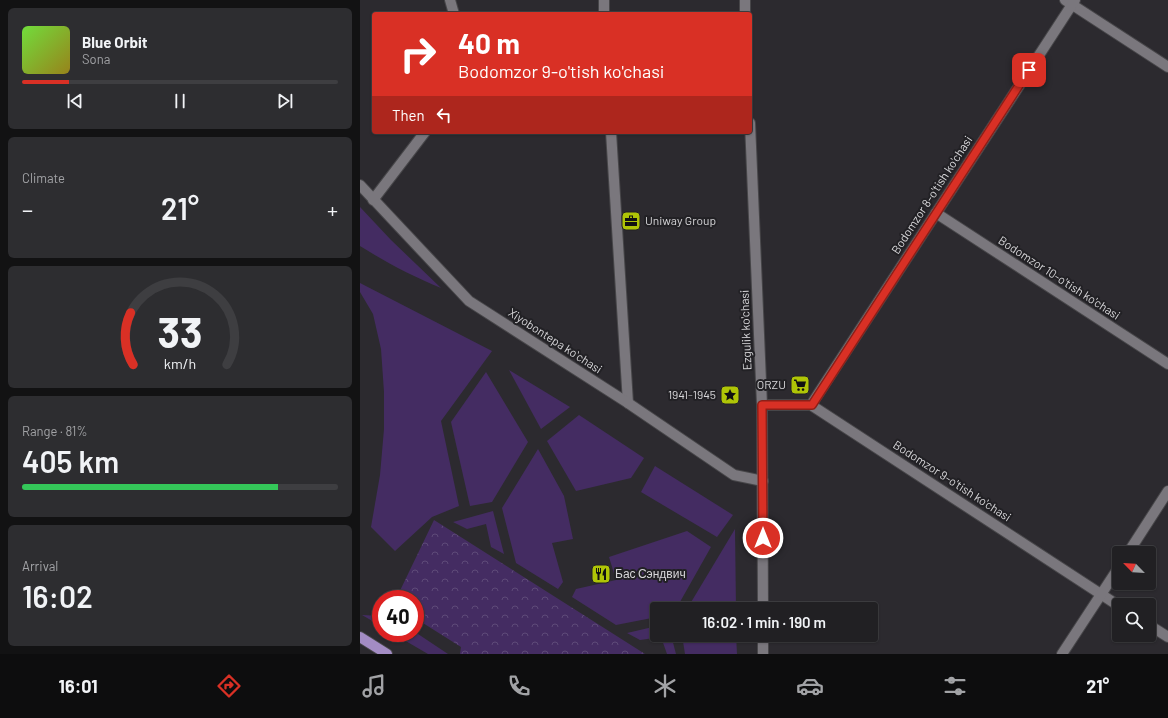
<!DOCTYPE html>
<html lang="en">
<head>
<meta charset="utf-8">
<style>
  :root { --surface:#212023; --page:#2d2d30; --text:#f1f3f6; --muted:#a2a3a6; --line:#3e3e41; --accent:#d93025 }
  body { margin:0; font-family:Barlow,sans-serif; background:var(--page); color:var(--text); height:100vh; display:flex; flex-direction:column; font-size:15px; white-space:nowrap }
  * { box-sizing:border-box; margin:0 }
  p { font-size:13px; color:var(--muted) }
  .icon { flex:none; width:22px; height:22px; fill:none; stroke:currentColor; stroke-width:2; stroke-linecap:round; stroke-linejoin:round }
  .map { position:relative; flex:1; overflow:hidden }
  .panel { display:flex; flex-direction:column; gap:8px; padding:8px; background:#121213; width:360px }
  .panel>* { flex:none }
  .banner { position:absolute; left:12px; top:12px; width:380px; height:122px; border-radius:4px; box-shadow:0 1px 3px #0004,0 0 0 1px var(--line); background:#d93025; color:#fff; overflow:hidden }
  .needle { width:26px; rotate:295deg }
  .tools { position:absolute; left:752px; top:546px; display:grid; gap:8px }
  .tools a { display:grid; place-items:center; width:44px; height:44px; border-radius:4px; background:var(--surface); box-shadow:0 1px 3px #0004,0 0 0 1px var(--line); font-size:20px }
  .speed { position:absolute; left:12px; top:590px; display:flex; gap:8px; font-size:20px; font-weight:700; text-align:center }
  .speed>* { display:grid; place-content:center; width:52px; height:52px; border-radius:50%; background:var(--surface); box-shadow:0 1px 3px #0004,0 0 0 1px var(--line); line-height:1 }
  .speed .limit { border:6px solid #d22; background:#fff; color:#111 }
  .pin { position:absolute; display:grid; place-items:center; width:34px; height:34px; color:#fff; margin:-17px; border-radius:8px; box-shadow:0 2px 6px #0006 }
  .me { position:absolute; width:44px; margin:-22px; rotate:0deg; stroke-linejoin:round; filter:drop-shadow(0 0 3px #0008) }
  .turn { display:flex; align-items:center; gap:14px; height:84px; padding:0 20px; font-size:18px }
  .turn .icon { width:52px; height:52px; stroke-width:2.5 }
  .turn b { display:block; font-size:28px; line-height:34px }
  .then { display:flex; align-items:center; height:38px; padding:0 20px; background:#0003; gap:8px; font-size:15px }
  .big { font-size:30px; font-weight:600; line-height:1.1 }
  .panel .widget { flex:1; display:flex; flex-direction:column; justify-content:center; gap:6px; min-width:0; padding:0 14px; border-radius:6px; background:var(--page) }
  .panel .dial { align-items:center; gap:0 }
  .dial svg { height:104px; overflow:visible; fill:none; stroke:var(--line); stroke-width:7; stroke-linecap:round; text-anchor:middle }
  .dial text { fill:var(--text); stroke:none }
  .song { display:flex; align-items:center; gap:12px }
  .cover { width:48px; height:48px; border-radius:6px; background:linear-gradient(135deg,hsl(100 70% 55%),hsl(50 70% 35%)) }
  .played { height:4px; border-radius:2px; background:linear-gradient(90deg,var(--accent) 15%,var(--line) 15%) }
  .keys { display:flex; justify-content:space-around; direction:ltr }
  .heat { display:flex; justify-content:space-between; align-items:center; font-size:22px; direction:ltr }
  .charge { height:6px; border-radius:3px; background:linear-gradient(90deg,#34c759 81%,var(--line) 0) }
  .trip { position:absolute; left:290px; top:602px; width:228px; height:40px; border-radius:4px; background:var(--surface); box-shadow:0 1px 3px #0004,0 0 0 1px var(--line); font-weight:600; line-height:40px; text-align:center }
  .tab-bar { display:flex; height:64px; justify-content:space-around; align-items:center; background:#0d0d0e; color:var(--muted) }
  .tab-bar .icon { width:28px; height:28px }
  .tab-bar .selected { color:var(--accent) }
  .tab-bar b { font-size:18px; color:var(--text) }
  main { display:flex; flex:1; min-height:0 }
  .map>svg:first-child { display:block }
  .green { fill:#442c62 }
  .forest { fill:url(#forest-crowns) }
  .lines { fill:none; stroke-linecap:round; stroke-linejoin:round }
  .minor-casing { stroke:#474649; stroke-width:12 }
  .major-casing { stroke:#474649; stroke-width:12 }
  .minor { stroke:#7a777d; stroke-width:10 }
  .major { stroke:#a38cc4; stroke-width:10 }
  .route-casing { stroke:#8d1f18; stroke-width:10 }
  .route { stroke:#d93025; stroke-width:7 }
  .labels { text-anchor:middle; stroke-width:4; stroke-linejoin:round; paint-order:stroke }
  .street-label { font-size:12px; fill:#d7d6d9; stroke:#222125 }
  .poi-label { font-size:12px; fill:#d7d6d9; stroke:#222125; text-anchor:start }
</style>
</head>
<body>
<main>
<section class="panel">
<div class="widget">
<div class="song"><i class="cover"></i><div><b>Blue Orbit</b><p>Sona</p></div></div>
<div class="played"></div>
<div class="keys"><svg class="icon" aria-label="previous" viewBox="0 0 24 24"><path d="M18 5L8 12l10 7zM5 5v14"/></svg><svg class="icon" aria-label="pause" viewBox="0 0 24 24"><path d="M8 5v14M16 5v14"/></svg><svg class="icon" aria-label="next" viewBox="0 0 24 24"><path d="M6 5l10 7-10 7zM19 5v14"/></svg></div>
</div>
<div class="widget"><p>Climate</p>
<div class="heat"><a>−</a><b class="big">21°</b><a>+</a></div>
</div>
<div class="widget dial"><svg viewBox="0 0 100 80">
<path d="M14 69A42 42 0 1 1 86 69"/>
<path d="M14 69A42 42 0 0 1 12 29" stroke="#d93025"/>
<text x="50" y="56" font-size="32" font-weight="700">33</text>
<text x="50" y="72" font-size="11">km/h</text>
</svg></div>
<div class="widget"><p>Range · 81%</p><b class="big">405 km</b><div class="charge"></div></div>
<div class="widget"><p>Arrival</p><b class="big">16:02</b></div>
</section>
<div class="map">
<svg width="808" height="654" viewBox="0 0 808 654">
  <defs>
    <pattern id="forest-crowns" width="20" height="18" patternUnits="userSpaceOnUse"><rect width="20" height="18" fill="#442c62"/><path d="M2 6a3 3 0 1 1 6 0M12 15a3 3 0 1 1 6 0" fill="none" stroke="#5e4a78"/></pattern>
  </defs>
  <rect width="100%" height="100%" fill="#2c2a2f"/>
  <g class="green">
    <path d="M0 207 31 240 81 288C52 276 27 263 0 246Z"/>
    <path d="M0 283 132 351 81 421 99 506 72 517 35 551 11 527 20 475 24 429V392L21 349 13 314 0 292Z"/>
    <path d="M149 370 210 407 181 429Z"/>
    <path d="M126 372 168 442 132 502 110 506 91 422Z"/>
    <path d="M219 415 284 458 271 478 216 491 187 441Z"/>
    <path d="M178 449 204 496 213 539 192 543 203 582 198 589 156 563 142 508Z"/>
    <path d="M295 466 373 515 357 537 281 492Z"/>
    <path d="M133 511 144 554 131 547 126 524 107 529 93 522Z"/>
    <path d="M375 529 376 609H327Z"/>
    <path d="M327 531 351 547 316 609H297V617L256 625 212 597 216 589 256 580 249 557Z"/>
    <path d="M2 615 21 616V626Z"/>
    <path d="M297 626V635H311L316 654H307L301 637 280 640 267 633Z"/>
    <path d="M55 632 88 654H68L32 633Z"/>
    <path d="M322 635H376L377 654H325Z"/>
  </g>
  <path class="forest" d="M74 520 285 654H100L101 647 55 618V599H36Z"/>
  <g class="lines">
    <g class="minor-casing">
      <g id="minor">
        <path d="M90 0 94 14"/>
        <path d="M244 0V14"/>
        <path d="M385 0V14"/>
        <path d="M705 0 808 67"/>
        <path d="M390 123 402 405 403 609"/>
        <path d="M251 132 268 403"/>
        <path d="M0 185 109 301 268 403 374 475 403 481"/>
        <path d="M13 200 65 132"/>
        <path d="M576 213 808 364"/>
        <path d="M402 405H451L759 606"/>
        <path d="M451 405 715 0"/>
        <path d="M768 553 808 491"/>
        <path d="M789 625 808 637"/>
        <path d="M403 635V654"/>
        <path d="M702 654 759 567"/>
      </g>
    </g>
    <g class="major-casing">
      <path id="major" d="M0 637 27 654"/>
    </g>
    <use href="#minor" class="minor"/>
    <use href="#major" class="major"/>
  </g>
  <g class="lines">
    <g class="route-casing">
      <path id="route" d="M403 538 402 405H452L669 70"/>
    </g>
    <use href="#route" class="route"/>
  </g>
  <defs>
    <g id="office-square" transform="scale(1)"><rect x="-9" y="-9" width="18" height="18" rx="4" fill="#afc506" stroke="#222125"/><path d="M-6-3h4V-5.5h4V-3h4V5H-6ZM-1-4.5V-3h2v-1.5ZM-6 0V1H6V0Z" fill="#111"/></g>
    <g id="supermarket-square" transform="scale(1)"><rect x="-9" y="-9" width="18" height="18" rx="4" fill="#afc506" stroke="#222125"/><path d="M-6-5.5h2.5l.6 2H6L4.5 2H-2.5L-4.4-4H-6ZM-1.5 3.2a1.3 1.3 0 1 0 .1 0ZM3 3.2a1.3 1.3 0 1 0 .1 0Z" fill="#111"/></g>
    <g id="sight-square" transform="scale(1)"><rect x="-9" y="-9" width="18" height="18" rx="4" fill="#afc506" stroke="#222125"/><path d="M0-6L1.8-2.2L6-1.7L2.9 1.2L3.7 5.4L0 3.3L-3.7 5.4L-2.9 1.2L-6-1.7L-1.8-2.2Z" fill="#111"/></g>
    <g id="restaurant-square" transform="scale(1)"><rect x="-9" y="-9" width="18" height="18" rx="4" fill="#afc506" stroke="#222125"/><path d="M-5-6h1v4h1v-4h1v4h1v-4h1v5L-1.5 .5V6h-2V.5L-5-1ZM5-6V6H3V1.5H1.5Q1.5-4 5-6Z" fill="#111"/></g>
  </defs>
  <g fill-rule="evenodd">
    <use href="#office-square" x="271" y="221"/>
    <use href="#supermarket-square" x="440" y="385"/>
    <use href="#sight-square" x="370" y="395"/>
    <use href="#restaurant-square" x="241" y="574"/>
  </g>
  <g class="labels">
    <g class="street-label">
      <text transform="translate(572 195) rotate(-57)" y="4">Bodomzor 8-o'tish ko'chasi</text>
      <text transform="translate(699 278) rotate(33)" y="4">Bodomzor 10-o'tish ko'chasi</text>
      <text transform="translate(386 330) rotate(-92)" y="4">Ezgulik ko'chasi</text>
      <text transform="translate(195 341) rotate(33)" y="4">Xiyobontepa koʻchasi</text>
      <text transform="translate(592 481) rotate(33)" y="4">Bodomzor 9-o'tish ko'chasi</text>
    </g>
    <g class="poi-label">
      <text x="285" y="225">Uniway Group</text>
      <text x="426" y="389" text-anchor="end">ORZU</text>
      <text x="356" y="399" text-anchor="end">1941-1945</text>
      <text x="255" y="578">Бас Сэндвич</text>
    </g>
  </g>
</svg>
<div class="tools">
<a><svg class="needle" viewBox="-14 -14 28 28"><path d="M0-13l5 13h-10z" fill="#e53935"/><path d="M0 13l5-13h-10z" fill="#a2a3a6"/></svg></a>
<a><svg class="icon" aria-label="search" viewBox="0 0 24 24"><circle cx="10" cy="10" r="6"/><path d="M15 15l6 6"/></svg></a>
</div>
<div class="speed"><div class="limit">40</div></div>
<div class="pin" style="left:669px;top:70px;background:#d93025"><svg class="icon" aria-label="arrive" viewBox="0 0 24 24"><path d="M6 21V4h12l-3 4 3 4H6"/></svg></div>
<svg class="me" style="left:403px;top:538px" viewBox="-20 -20 40 40"><circle r="17" fill="#d93025" stroke="#fff" stroke-width="3"/><path d="M0-11L8 9 0 5-8 9z" fill="#fff"/></svg>
<div class="trip">16:02 · 1 min · 190 m</div>
<div class="banner">
<div class="turn"><svg class="icon" aria-label="right" viewBox="0 0 24 24"><path d="M7 20v-9h11M14 6l5 5-5 5"/></svg><div><b>40 m</b>Bodomzor 9-o'tish ko'chasi</div></div>
<div class="then">Then<svg class="icon" aria-label="left" viewBox="0 0 24 24"><path d="M17 20v-9H6M10 6l-5 5 5 5"/></svg></div>
</div>
</div>
</main>
<nav class="tab-bar">
<b>16:01</b>
<svg class="icon selected" aria-label="directions" viewBox="0 0 24 24"><path d="M12 3l9 9-9 9-9-9zM9 14v-3h6M13 9l2 2-2 2"/></svg>
<svg class="icon" aria-label="music" viewBox="0 0 24 24"><path d="M9 18V5l10-2v13"/><circle cx="6" cy="18" r="3"/><circle cx="16" cy="16" r="3"/></svg>
<svg class="icon" aria-label="phone" viewBox="0 0 24 24"><path d="M5 4h4l2 5-3 2q2 4 5 5l2-3 5 2v4C11 20 4 13 5 4z"/></svg>
<svg class="icon" aria-label="climate" viewBox="0 0 24 24"><path d="M12 3v18M4 7l16 10M4 17L20 7"/></svg>
<svg class="icon" aria-label="car" viewBox="0 0 24 24"><path d="M5 17H2v-5l4-1 3-4h7l3 4 3 1v5h-3M9 17h6M6 11h13"/><circle cx="7" cy="17" r="2"/><circle cx="17" cy="17" r="2"/></svg>
<svg class="icon" aria-label="filters" viewBox="0 0 24 24"><path d="M4 7h16M4 17h16"/><circle cx="9" cy="7" r="2"/><circle cx="15" cy="17" r="2"/></svg>
<b>21°</b>
</nav>
</body>
</html>
